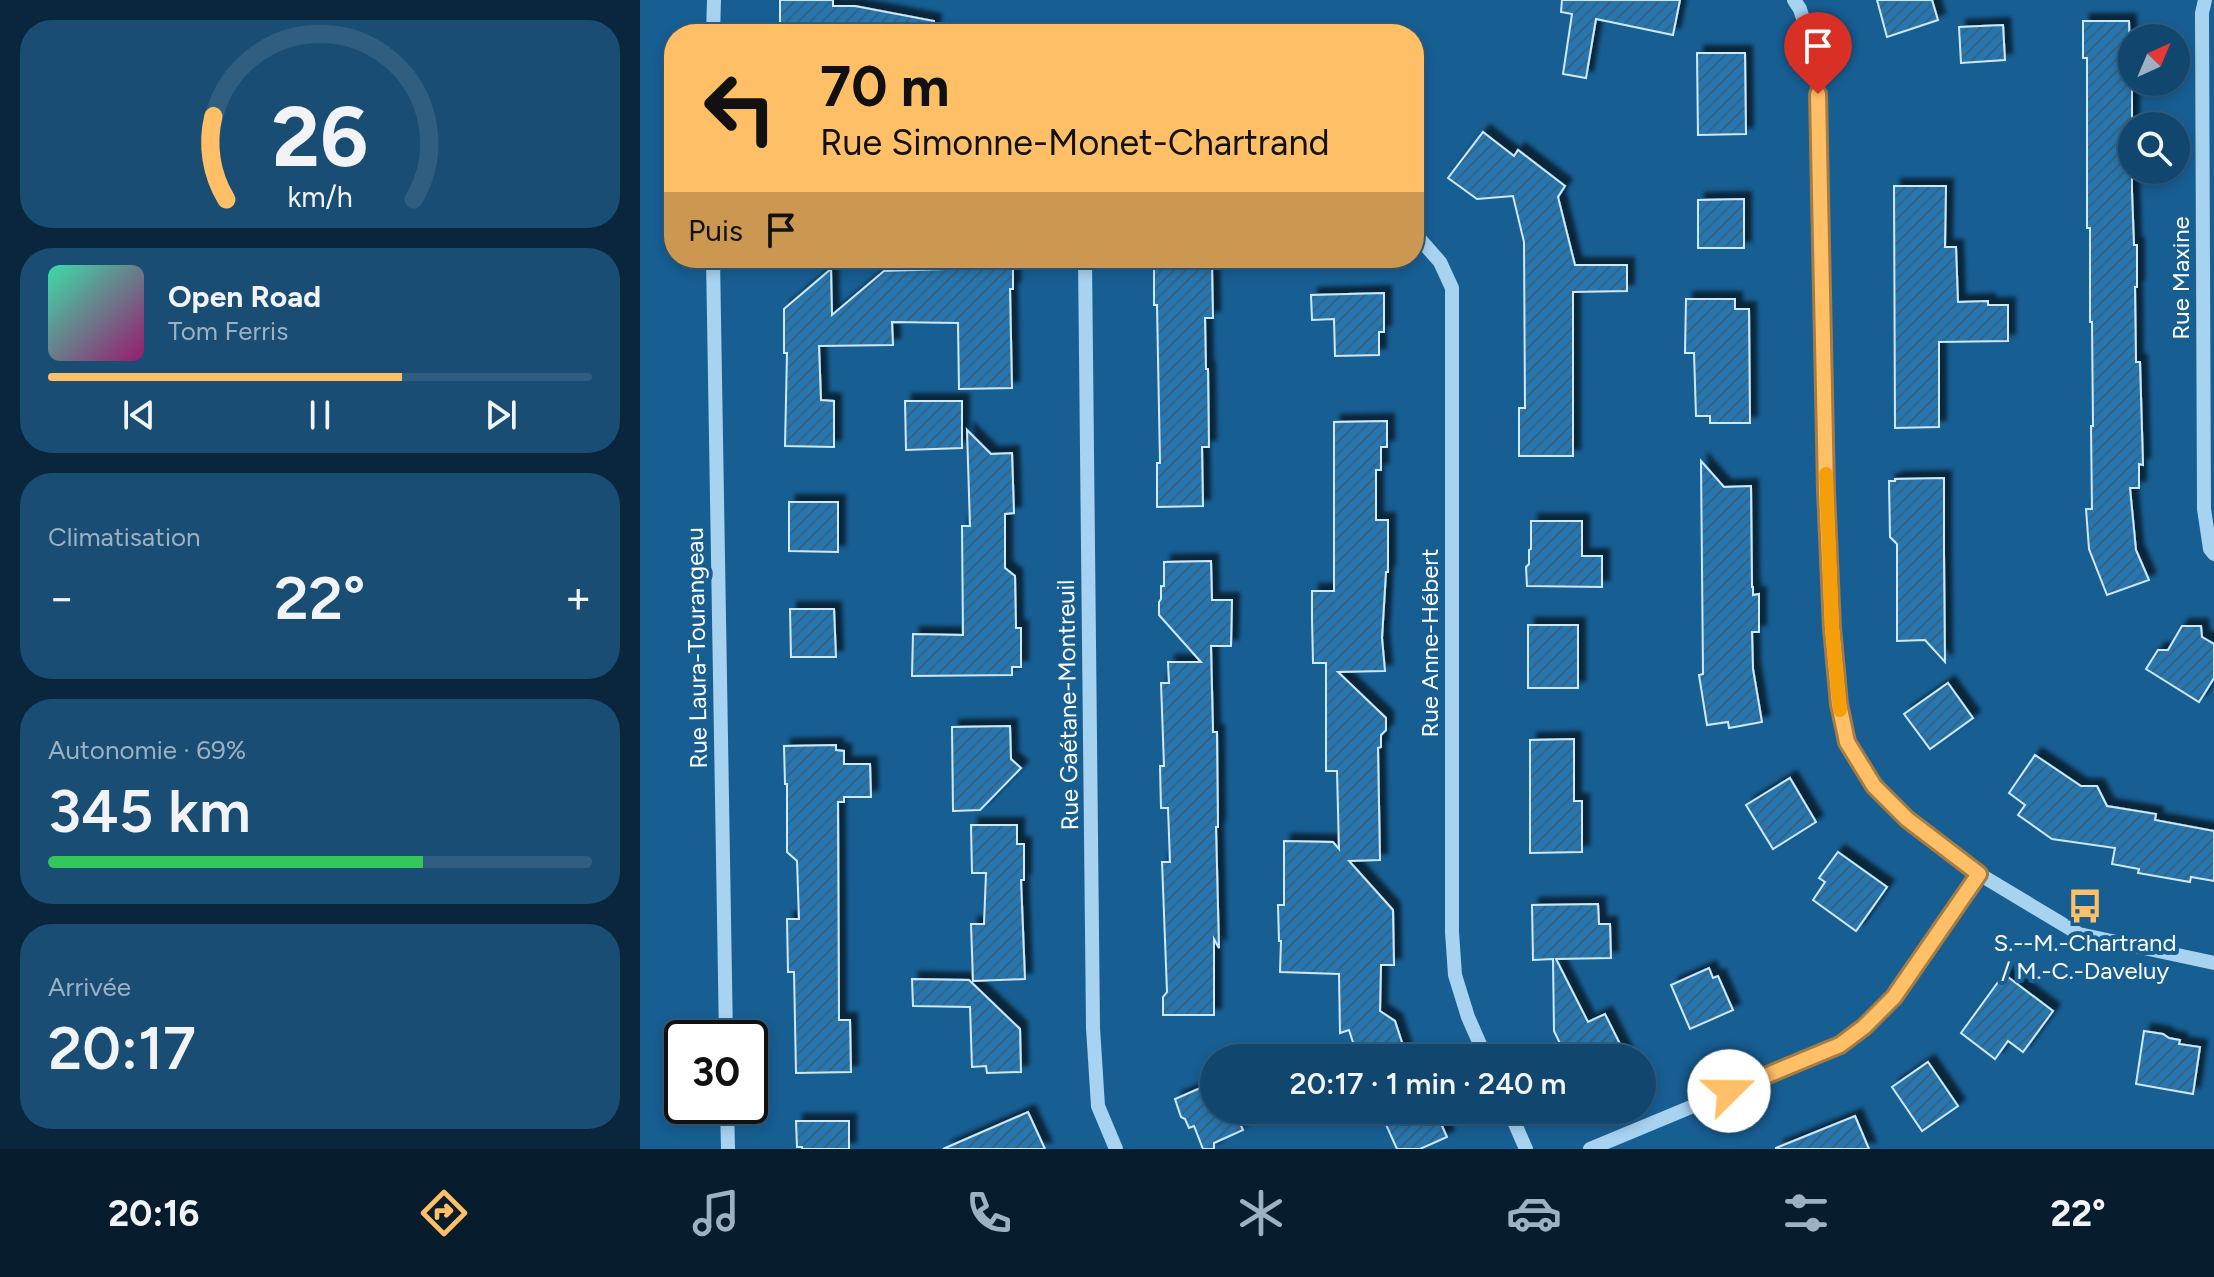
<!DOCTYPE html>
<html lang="fr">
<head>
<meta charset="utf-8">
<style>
  :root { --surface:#11466e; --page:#1a4d73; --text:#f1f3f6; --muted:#9cb1c2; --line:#305e81; --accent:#ffbf66 }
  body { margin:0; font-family:Figtree,sans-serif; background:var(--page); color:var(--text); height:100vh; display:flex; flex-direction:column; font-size:30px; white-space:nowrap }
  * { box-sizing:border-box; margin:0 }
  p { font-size:26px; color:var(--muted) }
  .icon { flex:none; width:44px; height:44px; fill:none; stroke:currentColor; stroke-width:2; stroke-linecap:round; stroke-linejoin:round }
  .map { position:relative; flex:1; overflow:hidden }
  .drawer { display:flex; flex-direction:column; gap:20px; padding:20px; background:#09263c; width:640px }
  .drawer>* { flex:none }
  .hud { position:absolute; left:24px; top:24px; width:760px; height:244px; border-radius:32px; box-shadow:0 4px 12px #0003,0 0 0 2px var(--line); background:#ffbf66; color:#111; overflow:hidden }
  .needle { width:52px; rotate:44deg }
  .tools { position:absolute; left:1478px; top:24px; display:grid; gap:16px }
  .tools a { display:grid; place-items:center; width:72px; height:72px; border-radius:50%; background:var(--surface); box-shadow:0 4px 12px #0003,0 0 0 2px var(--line); font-size:40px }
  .speed { position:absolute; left:24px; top:1020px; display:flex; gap:16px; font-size:40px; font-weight:700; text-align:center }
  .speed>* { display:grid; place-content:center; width:104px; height:104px; border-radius:50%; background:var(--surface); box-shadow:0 4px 12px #0003,0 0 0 2px var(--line); line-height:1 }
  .speed .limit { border:4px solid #111; border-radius:12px; background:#fff; color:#111 }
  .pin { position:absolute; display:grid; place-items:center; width:68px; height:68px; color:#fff; margin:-82px -34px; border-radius:50% 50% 50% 0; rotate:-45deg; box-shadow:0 0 8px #0007 }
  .pin .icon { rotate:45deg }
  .me { position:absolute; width:88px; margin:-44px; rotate:68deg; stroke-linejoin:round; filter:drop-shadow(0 0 6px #0008) }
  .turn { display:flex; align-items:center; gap:28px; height:168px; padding:0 24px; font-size:36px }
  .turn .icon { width:104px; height:104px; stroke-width:2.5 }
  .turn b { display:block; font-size:56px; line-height:68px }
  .then { display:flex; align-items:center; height:76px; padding:0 24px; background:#0003; gap:16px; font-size:30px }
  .big { font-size:60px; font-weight:600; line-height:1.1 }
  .drawer .tile { flex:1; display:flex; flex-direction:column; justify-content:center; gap:12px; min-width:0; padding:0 28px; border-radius:32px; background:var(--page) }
  .drawer .dial { align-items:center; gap:0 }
  .dial svg { height:208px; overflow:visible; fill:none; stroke:var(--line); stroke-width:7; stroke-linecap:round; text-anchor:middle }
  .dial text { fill:var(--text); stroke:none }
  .song { display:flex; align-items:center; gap:24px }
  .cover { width:96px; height:96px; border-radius:12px; background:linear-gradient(135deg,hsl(160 70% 55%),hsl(320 70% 35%)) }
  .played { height:8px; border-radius:4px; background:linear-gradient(90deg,var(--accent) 65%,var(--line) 65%) }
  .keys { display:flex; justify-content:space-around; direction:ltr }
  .heat { display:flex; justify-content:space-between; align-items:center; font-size:44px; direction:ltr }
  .charge { height:12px; border-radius:6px; background:linear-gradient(90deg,#34c759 69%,var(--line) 0) }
  .trip { position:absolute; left:560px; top:1044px; width:456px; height:80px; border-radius:40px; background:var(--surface); box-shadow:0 4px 12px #0003,0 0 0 2px var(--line); font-weight:600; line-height:80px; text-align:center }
  .tab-bar { display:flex; height:128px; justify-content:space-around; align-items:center; background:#071c2c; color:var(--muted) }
  .tab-bar .icon { width:56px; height:56px }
  .tab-bar .active { color:var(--accent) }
  .tab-bar b { font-size:36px; color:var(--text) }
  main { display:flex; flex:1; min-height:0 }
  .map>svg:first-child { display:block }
  .building { fill:url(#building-hatch); stroke:#cee9fb; stroke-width:2; filter:url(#shadow) }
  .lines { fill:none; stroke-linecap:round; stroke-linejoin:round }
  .minor { stroke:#a7d2f0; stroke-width:14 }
  .route-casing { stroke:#a67c42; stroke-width:20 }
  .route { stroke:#ffbf66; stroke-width:14 }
  .slow { stroke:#f59e0b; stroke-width:14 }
  .labels { text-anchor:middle; stroke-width:8; stroke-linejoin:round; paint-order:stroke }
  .street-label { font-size:24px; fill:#fff; stroke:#175e93 }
  .poi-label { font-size:24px; fill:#fff; stroke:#175e93 }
</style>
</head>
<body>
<main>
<section class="drawer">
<div class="tile dial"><svg viewBox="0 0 100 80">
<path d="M14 69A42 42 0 1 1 86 69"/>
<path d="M14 69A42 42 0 0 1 9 37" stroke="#ffbf66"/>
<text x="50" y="56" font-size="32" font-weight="700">26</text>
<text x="50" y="72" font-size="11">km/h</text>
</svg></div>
<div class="tile">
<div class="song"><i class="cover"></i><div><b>Open Road</b><p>Tom Ferris</p></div></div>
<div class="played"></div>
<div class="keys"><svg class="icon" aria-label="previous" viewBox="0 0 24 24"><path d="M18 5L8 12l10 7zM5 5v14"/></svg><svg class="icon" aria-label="pause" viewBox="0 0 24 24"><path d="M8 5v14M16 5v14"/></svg><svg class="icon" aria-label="next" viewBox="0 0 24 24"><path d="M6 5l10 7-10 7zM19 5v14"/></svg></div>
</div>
<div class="tile"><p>Climatisation</p>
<div class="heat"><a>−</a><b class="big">22°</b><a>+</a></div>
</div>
<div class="tile"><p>Autonomie · 69%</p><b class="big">345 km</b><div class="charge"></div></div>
<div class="tile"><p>Arrivée</p><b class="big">20:17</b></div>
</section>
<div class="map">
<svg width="1574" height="1149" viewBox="0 0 1574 1149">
  <defs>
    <pattern id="building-hatch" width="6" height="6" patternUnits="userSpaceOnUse" patternTransform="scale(2)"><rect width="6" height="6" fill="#2677b1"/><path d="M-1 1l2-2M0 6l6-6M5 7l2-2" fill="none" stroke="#39627e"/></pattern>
    <filter id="shadow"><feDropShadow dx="7" dy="-7" stdDeviation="2" flood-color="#0009"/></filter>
  </defs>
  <rect width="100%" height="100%" fill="#175e93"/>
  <g class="building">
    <path d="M140 0H193V6H215L294 21 293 34H140Z"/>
    <path d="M922 0H1040L1033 35 956 19 946 78 923 74 932 14 921 12Z"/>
    <path d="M1237 0H1292L1298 20 1247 37Z"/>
    <path d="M1443 21H1489L1490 59 1492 61V192L1494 245H1497V287H1495L1496 362H1500L1503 465 1499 464V488H1490L1496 550 1509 580 1467 595 1449 549 1446 509H1452L1451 426H1453L1452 322H1450V228H1447V58H1443Z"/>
    <path d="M1363 25 1365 60 1321 63 1319 27Z"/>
    <path d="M1057 53H1105L1106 134 1058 135Z"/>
    <path d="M843 132 874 156 878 150 925 186 918 197 935 265H987V291L933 292V456H879V408H885L884 242 873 196 837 199 808 178Z"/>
    <path d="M1254 186H1306L1305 247H1316L1318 302 1348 301V305H1368V341L1299 342V427L1255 428Z"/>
    <path d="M1104 199V248H1058V200Z"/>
    <path d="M306 258H373V289H370L372 388 319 389 318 323 252 322 253 345 179 346 181 400 194 401V447L145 446 147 353H144V309L191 269 192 315 244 271 306 269Z"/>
    <path d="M572 266 573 318H565L566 369H568L569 447H562L563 506 517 507V463H520L517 305H514V267Z"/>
    <path d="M744 293V332H739V355L695 356 694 319 672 320 671 295Z"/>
    <path d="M1046 299H1095V309H1109L1110 423H1070V416H1056L1054 353H1045Z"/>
    <path d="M265 401H322V448L266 450Z"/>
    <path d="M747 421V447H741V470H736V520H748V572H746L742 638 745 671 698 672 746 718V730L741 735V747L738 748 740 860 709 861 753 910 754 965H741L740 1011 755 1021 767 1058H718L709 1030 700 1033 699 974 640 972 641 941H639L638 905H644V841L693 842 699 849 697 771H686V663H673L672 619V591H694V422Z"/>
    <path d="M327 430 351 454 372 453 374 513 365 514V568L375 576 376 628H381V667H372V675L272 676 273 634 323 635 322 526H330Z"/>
    <path d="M1061 461 1084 487 1111 486 1112 587H1113V595L1119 594V632H1112L1113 669 1122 722 1089 728 1088 722 1067 725 1059 675 1063 674Z"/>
    <path d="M1304 478V555L1305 662 1285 640 1257 641V544L1250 537 1249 481H1255V479Z"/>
    <path d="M149 502H198V552L149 551Z"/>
    <path d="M891 521H942V556H962V587L887 586 886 567 889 564V550L891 549Z"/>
    <path d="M571 561 572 600H592L591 646H571L573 732H577L578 827H576L579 948 574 939V1015H523V997L527 992 522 862H530L528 808H521L520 766H524L521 683H529L528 662H561L519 615V602L521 599V586H524V562Z"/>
    <path d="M150 609H194L196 657H151Z"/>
    <rect x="888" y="625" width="50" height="63"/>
    <path d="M1542 626H1561L1562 637 1574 644V678L1559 702 1506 669 1518 650H1528Z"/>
    <path d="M1308 683 1333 718 1290 749 1264 714Z"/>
    <path d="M370 726 371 759 381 768 340 810 313 811 312 727Z"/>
    <path d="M934 739V801H942V852L890 853V740Z"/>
    <path d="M196 745V750L204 751V764H230L231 797H204V802H198L199 1020H210L211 1072 156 1073 154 972H148L147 919H159L157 861 147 852V784H145L144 746Z"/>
    <path d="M1395 755 1441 786H1457L1467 806 1516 814 1515 820 1574 831V881L1551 877 1550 882 1498 873 1499 869 1472 864 1475 848 1412 839 1378 815 1385 805 1369 793Z"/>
    <path d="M1150 778 1176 822 1133 849 1106 805Z"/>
    <path d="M331 825H377V844H384V880H381L385 979 333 981 331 924H344L346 873H332Z"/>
    <path d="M1198 852 1247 887 1216 931 1173 900 1185 882 1179 878Z"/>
    <path d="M958 904 959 924H970L971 958 916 959 948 1022 965 1014 987 1058H927L914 1031 913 959 893 960 892 905Z"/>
    <path d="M1069 968 1073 978 1078 976 1093 1010 1050 1029 1031 985Z"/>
    <path d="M1364 974 1413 1011 1383 1052 1368 1041 1355 1059 1321 1033Z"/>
    <path d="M272 979 329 980 380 1029 381 1072 347 1073 346 1066 332 1067 330 1007 273 1006Z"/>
    <path d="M1504 1031 1523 1034 1529 1038 1540 1040 1539 1044 1560 1047 1553 1094 1496 1084Z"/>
    <path d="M1288 1062 1318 1106 1282 1131 1252 1087Z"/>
    <path d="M574 1082V1110H594L603 1130 574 1143V1149H563L554 1126 549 1128 545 1119 541 1117 535 1099Z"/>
    <path d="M760 1110H795L807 1137 780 1149H757L743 1118Z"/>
    <path d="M388 1112 405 1149H303Z"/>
    <path d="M1215 1116 1229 1149H1136V1148Z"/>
    <path d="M156 1121H209V1149H162V1147H157Z"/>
  </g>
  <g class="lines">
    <g class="minor">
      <path d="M1154 0 1160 9 1177 63 1186 490 1192 628 1199 704 1207 742 1234 786 1267 819 1339 874 1439 934 1574 963"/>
      <path d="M1565 0 1562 13 1564 509 1570 549 1574 554"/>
      <path d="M73 34 74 0"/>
      <path d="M774 236 778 237 800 262 812 288V932L815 975 828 1017 846 1058"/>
      <path d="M73 258 86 1038"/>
      <path d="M445 258 453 1028 458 1106 476 1149"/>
      <path d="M87 1106 88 1149"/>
      <path d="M869 1110 886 1149"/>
      <path d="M950 1149 1200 1045 1224 1027 1254 997 1339 874"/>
    </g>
  </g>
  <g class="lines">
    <g class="route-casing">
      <path id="route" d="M1089 1091 1200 1045 1224 1027 1254 997 1339 874 1267 819 1234 786 1207 742 1199 704 1192 628 1186 490 1178 94"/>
    </g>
    <use href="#route" class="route"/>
    <path class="slow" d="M1186 474 1192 628 1200 710"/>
  </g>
  <defs>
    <g id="bus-bare" transform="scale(2.76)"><path d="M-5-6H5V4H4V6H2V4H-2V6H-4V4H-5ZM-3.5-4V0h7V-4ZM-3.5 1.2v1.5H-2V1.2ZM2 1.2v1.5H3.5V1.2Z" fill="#ffbf66" stroke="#175e93" stroke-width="2.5" paint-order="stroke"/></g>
  </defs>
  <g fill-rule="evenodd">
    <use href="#bus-bare" x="1445" y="906"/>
  </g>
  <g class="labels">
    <g class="street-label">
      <text transform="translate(1541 278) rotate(-90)" y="8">Rue Maxine</text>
      <text transform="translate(790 643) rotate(-90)" y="8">Rue Anne-Hébert</text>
      <text transform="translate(57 648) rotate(-91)" y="8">Rue Laura-Tourangeau</text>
      <text transform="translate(428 705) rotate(-91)" y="8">Rue Gaétane-Montreuil</text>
    </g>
    <g class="poi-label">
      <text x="1445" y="951">S.--M.-Chartrand<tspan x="1445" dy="28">/ M.-C.-Daveluy</tspan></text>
    </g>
  </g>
</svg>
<div class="tools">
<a><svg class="needle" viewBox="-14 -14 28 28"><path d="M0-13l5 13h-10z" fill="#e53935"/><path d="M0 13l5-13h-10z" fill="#9cb1c2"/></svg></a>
<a><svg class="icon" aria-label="search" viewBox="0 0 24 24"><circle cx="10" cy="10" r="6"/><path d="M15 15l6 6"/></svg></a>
</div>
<div class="speed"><div class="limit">30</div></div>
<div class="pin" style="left:1178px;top:94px;background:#d93025"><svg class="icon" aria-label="arrive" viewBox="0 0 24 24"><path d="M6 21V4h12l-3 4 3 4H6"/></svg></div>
<svg class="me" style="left:1089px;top:1091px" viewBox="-20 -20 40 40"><circle r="19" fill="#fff"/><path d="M0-13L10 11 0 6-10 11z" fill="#ffbf66"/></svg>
<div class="trip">20:17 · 1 min · 240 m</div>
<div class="hud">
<div class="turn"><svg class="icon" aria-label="left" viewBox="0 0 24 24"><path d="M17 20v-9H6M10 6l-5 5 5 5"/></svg><div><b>70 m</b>Rue Simonne-Monet-Chartrand</div></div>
<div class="then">Puis<svg class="icon" aria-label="arrive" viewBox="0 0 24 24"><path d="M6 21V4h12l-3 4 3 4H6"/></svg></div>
</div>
</div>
</main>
<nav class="tab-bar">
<b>20:16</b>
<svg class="icon active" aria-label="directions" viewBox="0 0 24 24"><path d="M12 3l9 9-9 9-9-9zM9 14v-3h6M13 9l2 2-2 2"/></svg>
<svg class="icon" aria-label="music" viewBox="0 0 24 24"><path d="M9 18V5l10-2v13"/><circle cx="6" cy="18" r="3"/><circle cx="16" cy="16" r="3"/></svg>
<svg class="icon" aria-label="phone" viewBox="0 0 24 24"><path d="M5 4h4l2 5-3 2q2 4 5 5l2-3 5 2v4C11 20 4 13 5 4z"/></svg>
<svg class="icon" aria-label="climate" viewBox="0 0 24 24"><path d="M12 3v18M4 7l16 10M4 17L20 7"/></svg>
<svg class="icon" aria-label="car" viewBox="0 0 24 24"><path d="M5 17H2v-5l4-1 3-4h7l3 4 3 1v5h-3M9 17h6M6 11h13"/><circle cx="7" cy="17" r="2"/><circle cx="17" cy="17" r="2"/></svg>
<svg class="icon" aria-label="filters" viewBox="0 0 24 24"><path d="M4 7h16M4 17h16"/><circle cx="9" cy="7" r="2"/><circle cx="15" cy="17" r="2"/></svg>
<b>22°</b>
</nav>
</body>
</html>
